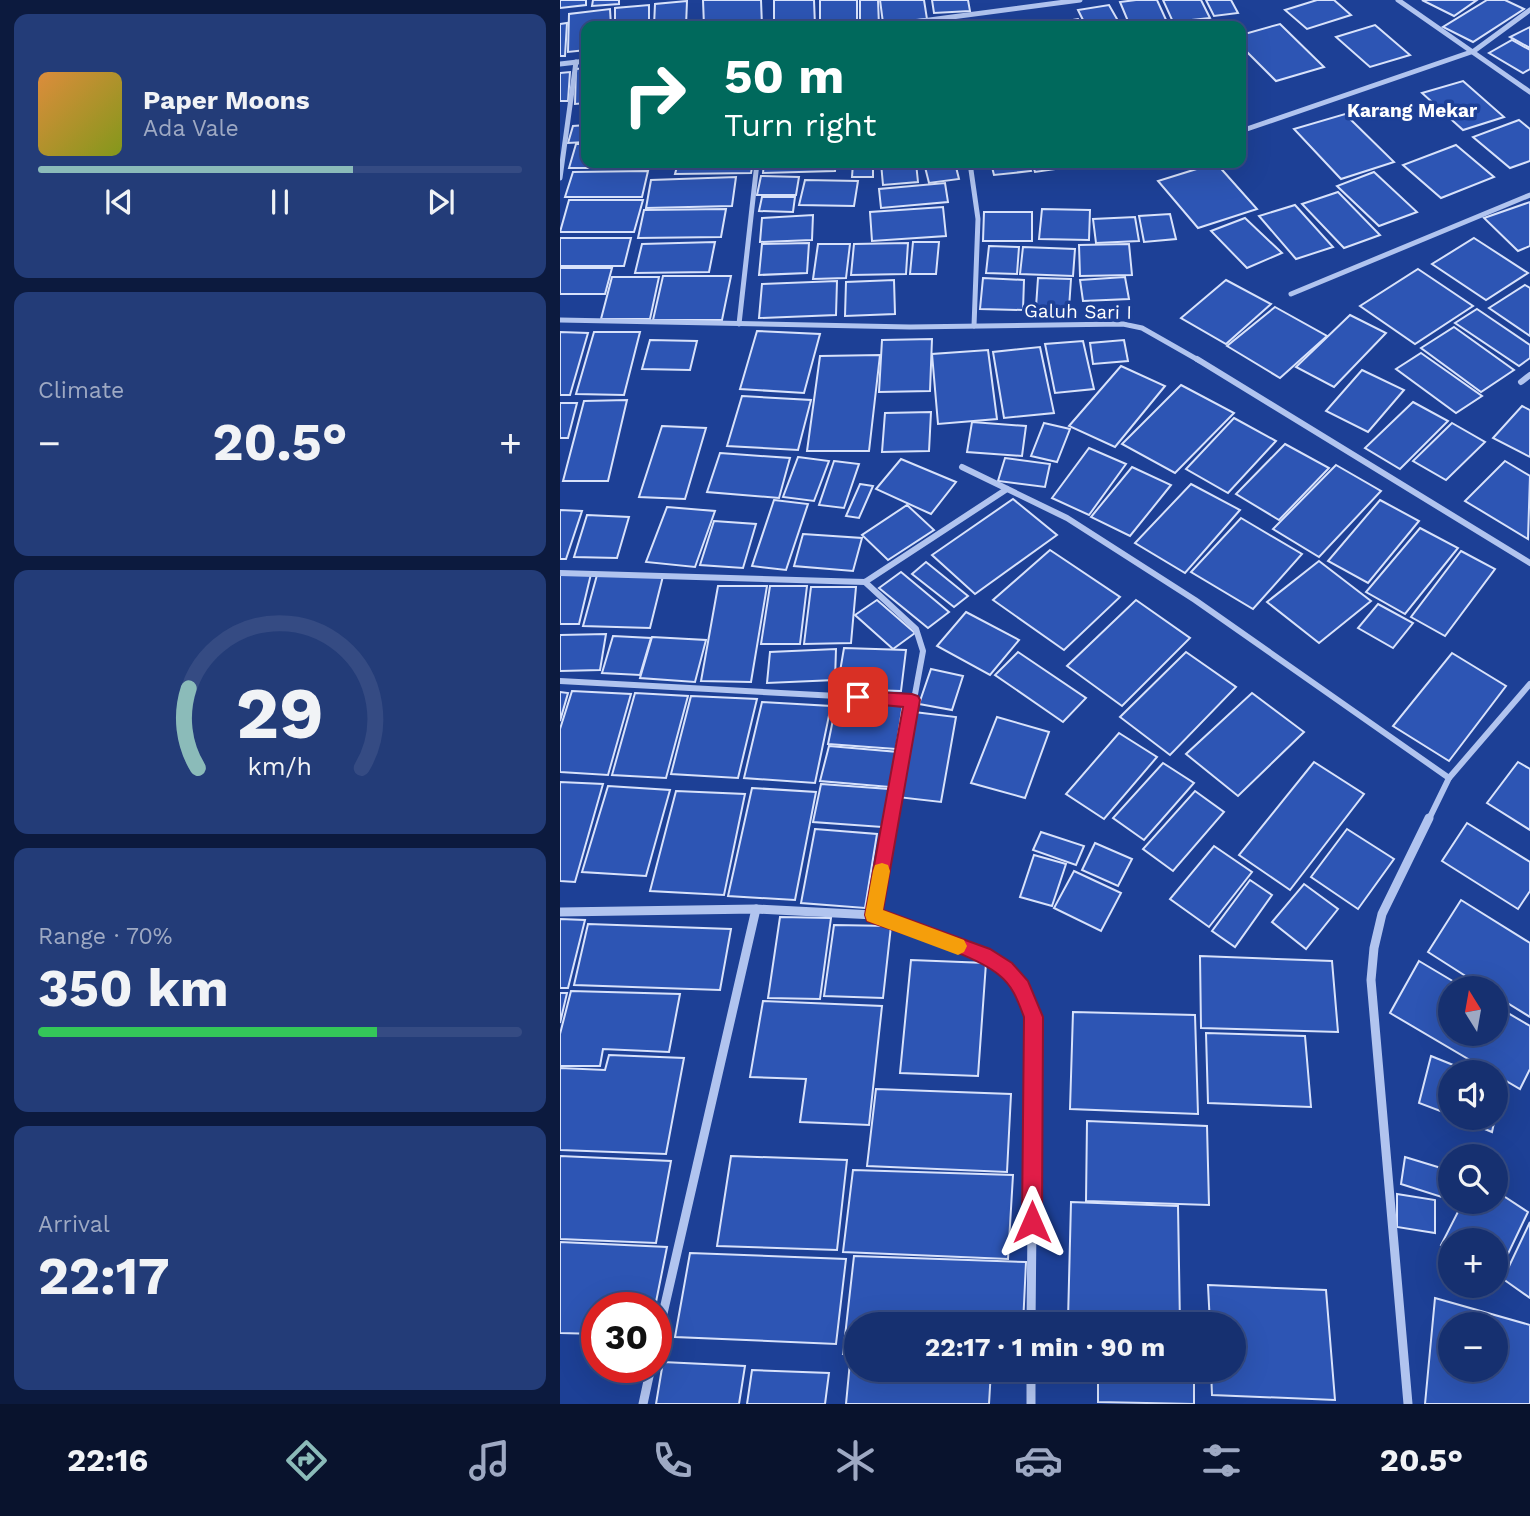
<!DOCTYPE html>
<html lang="en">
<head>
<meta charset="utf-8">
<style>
  :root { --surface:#163070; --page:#233c78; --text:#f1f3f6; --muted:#9ea9c3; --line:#354b83; --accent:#8bbbb9 }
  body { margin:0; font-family:"Work Sans",sans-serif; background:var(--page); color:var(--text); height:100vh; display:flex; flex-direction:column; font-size:26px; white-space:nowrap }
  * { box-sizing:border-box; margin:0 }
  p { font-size:23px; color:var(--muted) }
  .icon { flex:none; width:38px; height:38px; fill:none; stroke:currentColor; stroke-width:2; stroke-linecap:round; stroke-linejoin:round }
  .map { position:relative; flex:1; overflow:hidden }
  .details { display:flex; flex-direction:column; gap:14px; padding:14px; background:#0c1a3e; width:560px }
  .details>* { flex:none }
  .top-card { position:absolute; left:21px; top:21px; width:665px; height:147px; border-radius:14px; box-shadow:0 7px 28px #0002,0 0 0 2px var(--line); background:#00695c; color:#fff; overflow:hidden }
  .needle { width:46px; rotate:349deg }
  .controls { position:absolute; left:878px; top:976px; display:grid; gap:14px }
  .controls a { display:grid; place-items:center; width:70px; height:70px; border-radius:50%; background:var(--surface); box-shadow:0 7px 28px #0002,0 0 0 2px var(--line); font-size:35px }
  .speed { position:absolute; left:21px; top:1292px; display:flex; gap:14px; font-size:35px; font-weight:700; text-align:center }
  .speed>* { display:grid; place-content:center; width:91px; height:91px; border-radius:50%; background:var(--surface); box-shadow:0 7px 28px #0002,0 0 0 2px var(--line); line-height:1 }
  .speed .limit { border:10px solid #d22; background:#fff; color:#111 }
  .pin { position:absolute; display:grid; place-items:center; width:60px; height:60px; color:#fff; margin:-30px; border-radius:14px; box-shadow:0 4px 10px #0006 }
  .me { position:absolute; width:77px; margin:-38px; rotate:0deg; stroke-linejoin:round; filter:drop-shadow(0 0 5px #0008) }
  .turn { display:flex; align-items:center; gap:24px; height:147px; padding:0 28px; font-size:32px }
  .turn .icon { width:91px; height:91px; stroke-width:2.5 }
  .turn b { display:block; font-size:49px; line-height:60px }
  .big { font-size:52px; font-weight:700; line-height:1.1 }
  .details .widget { flex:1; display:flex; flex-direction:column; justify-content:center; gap:10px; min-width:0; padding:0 24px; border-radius:14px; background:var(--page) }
  .details .dial { align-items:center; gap:0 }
  .dial svg { height:182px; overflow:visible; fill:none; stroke:var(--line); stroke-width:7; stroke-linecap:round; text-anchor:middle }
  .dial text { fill:var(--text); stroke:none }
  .song { display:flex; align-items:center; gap:21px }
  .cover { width:84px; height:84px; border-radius:10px; background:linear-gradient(135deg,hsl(30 70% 55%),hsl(70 70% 35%)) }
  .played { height:7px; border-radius:4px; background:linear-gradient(90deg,var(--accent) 65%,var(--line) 65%) }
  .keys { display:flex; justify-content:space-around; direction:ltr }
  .heat { display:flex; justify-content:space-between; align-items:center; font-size:38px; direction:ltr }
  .charge { height:10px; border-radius:5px; background:linear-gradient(90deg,#34c759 70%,var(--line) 0) }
  .trip { position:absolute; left:284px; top:1312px; width:402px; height:70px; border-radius:35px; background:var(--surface); box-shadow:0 7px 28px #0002,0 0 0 2px var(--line); font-weight:700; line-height:70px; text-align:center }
  .tabs { display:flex; height:112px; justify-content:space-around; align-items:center; background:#09132d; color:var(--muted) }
  .tabs .icon { width:49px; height:49px }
  .tabs .selected { color:var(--accent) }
  .tabs b { font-size:32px; color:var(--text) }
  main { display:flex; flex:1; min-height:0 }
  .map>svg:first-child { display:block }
  .building { fill:#2d55b4; stroke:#d8e2fb; stroke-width:2; fill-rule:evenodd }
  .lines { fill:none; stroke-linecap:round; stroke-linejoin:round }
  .street-far2 { stroke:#b1c4ef; stroke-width:5 }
  .street-far1 { stroke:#b1c4ef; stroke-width:6 }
  .street { stroke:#b1c4ef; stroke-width:9 }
  .route { fill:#e11d48; stroke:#92132f; stroke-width:2 }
  .slow { fill:#f59e0b }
  .labels { text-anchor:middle; stroke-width:7; stroke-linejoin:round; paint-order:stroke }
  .far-quarter-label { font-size:19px; font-weight:bold; fill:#fff; stroke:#1d4096 }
  .street-label { font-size:19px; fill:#fff; stroke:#1d4096 }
</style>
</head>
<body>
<main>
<section class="details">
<div class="widget">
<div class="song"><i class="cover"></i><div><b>Paper Moons</b><p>Ada Vale</p></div></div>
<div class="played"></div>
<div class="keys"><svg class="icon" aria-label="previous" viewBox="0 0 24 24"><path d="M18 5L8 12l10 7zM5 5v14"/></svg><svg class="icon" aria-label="pause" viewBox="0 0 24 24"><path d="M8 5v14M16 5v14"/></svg><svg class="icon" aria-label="next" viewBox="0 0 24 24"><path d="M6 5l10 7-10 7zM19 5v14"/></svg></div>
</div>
<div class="widget"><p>Climate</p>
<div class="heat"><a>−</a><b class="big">20.5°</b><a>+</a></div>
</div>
<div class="widget dial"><svg viewBox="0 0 100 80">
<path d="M14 69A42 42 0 1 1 86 69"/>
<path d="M14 69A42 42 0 0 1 10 34" stroke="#8bbbb9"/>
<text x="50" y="56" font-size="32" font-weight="700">29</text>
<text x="50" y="72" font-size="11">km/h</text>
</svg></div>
<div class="widget"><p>Range · 70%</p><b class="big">350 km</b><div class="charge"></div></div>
<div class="widget"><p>Arrival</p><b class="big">22:17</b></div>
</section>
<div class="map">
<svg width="970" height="1404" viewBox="0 0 970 1404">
  <rect width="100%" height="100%" fill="#1d4096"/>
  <g class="building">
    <path d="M0 0H26V5L0 8Z"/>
    <path d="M33 0H59V4L32 6Z"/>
    <path d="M143 0H201L202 26H144Z"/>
    <path d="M214 0H254L255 26H214Z"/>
    <path d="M260 0H297V22L260 24Z"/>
    <path d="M300 0H318L319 26H300Z"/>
    <path d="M320 0H364L367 19 323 23Z"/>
    <path d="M372 0H408L410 11 374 13Z"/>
    <path d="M576 0H597L607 22 570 26 560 2Z"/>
    <path d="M603 0H641L650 18 613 22Z"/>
    <path d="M646 0H671L678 13 654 16Z"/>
    <path d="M757 0H774L791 15 747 29 725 10Z"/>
    <path d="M862 0H917L894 16Z"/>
    <path d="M927 0H945L964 9 913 42 883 27Z"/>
    <path d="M127 1 126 26H94L95 4Z"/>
    <path d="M89 5V26H55V8Z"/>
    <path d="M549 5 561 26H526L518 10Z"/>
    <path d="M50 9 51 26H26V50L8 52 9 14Z"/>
    <path d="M518 19 523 26 483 25Z"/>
    <path d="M7 23 5 56H0V24Z"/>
    <path d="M720 24 764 67 716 81 681 46V35Z"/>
    <path d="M815 25 850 55 810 67 776 37Z"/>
    <path d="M970 27V48L950 37Z"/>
    <path d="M952 40 970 50V69L963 73 929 53Z"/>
    <path d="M26 68V103L15 104 16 69Z"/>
    <path d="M10 72 8 101H0V73Z"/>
    <path d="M903 81 944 117 903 130 862 93Z"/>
    <path d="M785 114 834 162 781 179 734 129Z"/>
    <path d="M959 120 970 129V161L950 168 913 137Z"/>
    <path d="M26 125V142L8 143 13 126Z"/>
    <path d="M16 144H26V163H78L77 168H9Z"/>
    <path d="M896 145 934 177 881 198 843 165Z"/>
    <path d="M118 163H193L191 173 115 174Z"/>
    <path d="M204 163H276L275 171 203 173Z"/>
    <path d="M293 163H313V177H292Z"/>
    <path d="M321 163H356L358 182 323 185Z"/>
    <path d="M364 163H395L399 179 369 183Z"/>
    <path d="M431 163H468L471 171 434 175Z"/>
    <path d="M472 163H516L517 166 475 172Z"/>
    <path d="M656 163 697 209 638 228 598 181Z"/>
    <path d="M88 171 82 197H5L13 172Z"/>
    <path d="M814 172 857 212 819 226 777 186Z"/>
    <path d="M201 176 239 177 236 195H197Z"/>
    <path d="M176 177 172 206 86 208 91 180Z"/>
    <path d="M245 180 298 181 294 206 239 205Z"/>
    <path d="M385 183 388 202 321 208 319 189Z"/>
    <path d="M778 192 820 235 784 248 742 204Z"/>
    <path d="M202 197H235L233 212 199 211Z"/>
    <path d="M9 200H83L74 232H0Z"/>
    <path d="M970 202V246L958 251 924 218Z"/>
    <path d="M735 205 773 247 736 259 699 216Z"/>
    <path d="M383 207 386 236 312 241 310 212Z"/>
    <path d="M166 209 161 237 78 238 84 210Z"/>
    <path d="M482 209 530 210 529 240 479 239Z"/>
    <path d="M424 212H472V241H423Z"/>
    <path d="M610 214 616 239 584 242 579 216Z"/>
    <path d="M253 215 252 240 200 242 202 218Z"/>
    <path d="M575 217 579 241 536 243 533 219Z"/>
    <path d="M685 218 722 253 687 268 651 231Z"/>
    <path d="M0 238H71L64 266H0Z"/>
    <path d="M914 238 968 273 926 300 872 264Z"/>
    <path d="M155 242 149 272 75 273 82 244Z"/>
    <path d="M353 242H379L376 274H350Z"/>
    <path d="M249 243 247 273 199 275 202 244Z"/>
    <path d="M348 243 346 274 291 275 294 244Z"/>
    <path d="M258 244H290L286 278 253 279Z"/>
    <path d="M569 244 572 275 520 276 519 245Z"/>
    <path d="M429 246 459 247 457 274 426 273Z"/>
    <path d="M463 247 515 249 513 276 460 274Z"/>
    <path d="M0 268H52L45 294H0Z"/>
    <path d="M858 269 913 306 855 344 800 306Z"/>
    <path d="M103 276H171L162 320H93Z"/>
    <path d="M52 277H99L90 319H41Z"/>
    <path d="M565 277 569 299 523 301 520 280Z"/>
    <path d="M423 278 464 280 463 310 420 309Z"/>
    <path d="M478 278 511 279 509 308 476 307Z"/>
    <path d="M334 280 335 314 285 316 286 282Z"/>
    <path d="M666 280 711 304 666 344 621 318Z"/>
    <path d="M277 281 276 315 199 318 202 284Z"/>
    <path d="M965 285 970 288V336L929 308Z"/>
    <path d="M715 307 767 336 720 378 667 346Z"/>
    <path d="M917 309 970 345V358L959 366 895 323Z"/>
    <path d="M790 315 826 333 774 387 736 367Z"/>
    <path d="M894 327 954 370 921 392 861 348Z"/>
    <path d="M197 331 260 334 244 393 180 389Z"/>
    <path d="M0 332 28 333 10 395H0Z"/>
    <path d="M34 332H80L64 395 16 394Z"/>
    <path d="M372 339 370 391 319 392 322 340Z"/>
    <path d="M90 340 137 341 130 370 82 369Z"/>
    <path d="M564 340 568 361 533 364 530 343Z"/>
    <path d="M523 341 534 389 495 393 485 344Z"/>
    <path d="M480 347 494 413 444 418 433 352Z"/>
    <path d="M428 350 437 419 378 424 372 354Z"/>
    <path d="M861 353 922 396 896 413 836 369Z"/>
    <path d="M320 355 309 451H247L260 356Z"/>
    <path d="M561 366 605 386 555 447 509 426Z"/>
    <path d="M802 370 844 390 808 432 766 411Z"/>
    <path d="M621 385 674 413 615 473 562 444Z"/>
    <path d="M182 396 251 400 238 450 167 446Z"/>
    <path d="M67 400 48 481H3L24 401Z"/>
    <path d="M853 402 888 421 840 469 805 448Z"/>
    <path d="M0 403H17L8 438H0Z"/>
    <path d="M962 406 970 410V457L933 438Z"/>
    <path d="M371 412 369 451 322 452 325 413Z"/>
    <path d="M674 418 716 441 668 493 626 469Z"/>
    <path d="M412 422 466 426 462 456 407 452Z"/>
    <path d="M484 423 510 429 497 462 471 456Z"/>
    <path d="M892 423 925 442 886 480 853 461Z"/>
    <path d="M102 426 146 428 125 499 79 497Z"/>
    <path d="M725 444 769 468 719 520 676 494Z"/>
    <path d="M529 448 566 464 529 515 492 498Z"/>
    <path d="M160 453 230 458 219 498 147 492Z"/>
    <path d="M238 457 269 461 254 501 223 497Z"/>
    <path d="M445 458 490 464 485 487 438 481Z"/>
    <path d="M341 459 396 482 371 514 316 489Z"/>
    <path d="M274 461 299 464 284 508 259 505Z"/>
    <path d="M945 461 970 476 968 539 905 501Z"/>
    <path d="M776 465 821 491 759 557 713 529Z"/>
    <path d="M572 467 611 485 570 536 531 517Z"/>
    <path d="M300 484 313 486 299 518 286 516Z"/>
    <path d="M631 484 680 510 625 573 575 543Z"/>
    <path d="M453 499 497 535 415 594 372 555Z"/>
    <path d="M214 500 248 504 226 570 192 566Z"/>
    <path d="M820 500 859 521 808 583 768 561Z"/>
    <path d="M347 505 374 530 328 560 302 535Z"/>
    <path d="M107 507 155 511 135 567 86 562Z"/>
    <path d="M0 510 22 511 6 559H0Z"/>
    <path d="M27 515 69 517 57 558 14 557Z"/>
    <path d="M681 518 742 554 693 609 631 572Z"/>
    <path d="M154 521 196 524 183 568 140 565Z"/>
    <path d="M860 528 898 548 845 614 806 592Z"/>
    <path d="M243 534 302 538 293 571 234 566Z"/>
    <path d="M490 550 560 597 504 650 433 600Z"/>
    <path d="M901 551 935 569 885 636 851 617Z"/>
    <path d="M759 561 811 601 759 643 707 602Z"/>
    <path d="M366 562 408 596 394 607 352 574Z"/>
    <path d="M341 572 389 612 368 628 319 588Z"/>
    <path d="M31 574 19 624H0V575Z"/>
    <path d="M37 575 103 576 90 628 23 626Z"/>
    <path d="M158 586H207L191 682 141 681Z"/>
    <path d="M210 586H247L240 644H201Z"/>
    <path d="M251 587H296L291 643 244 644Z"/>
    <path d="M317 600 355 633 333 649 295 615Z"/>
    <path d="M576 600 630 638 562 706 507 666Z"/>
    <path d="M818 604 853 623 833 648 798 628Z"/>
    <path d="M406 612 459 640 430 675 377 646Z"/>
    <path d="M46 634 40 670 0 671V635Z"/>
    <path d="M53 636 91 638 80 675 42 673Z"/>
    <path d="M92 637 146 640 135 682 80 678Z"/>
    <path d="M284 648 346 650 341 691 277 689Z"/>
    <path d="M276 649 275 680 207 683 210 652Z"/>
    <path d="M458 652 526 698 503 722 435 675Z"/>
    <path d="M626 652 676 687 610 755 560 717Z"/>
    <path d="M892 653 946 686 889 761 833 726Z"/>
    <path d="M371 669 403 676 392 710 359 704Z"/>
    <path d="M12 691 71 694 48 775 0 772V729Z"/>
    <path d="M0 692 8 693 0 721Z"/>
    <path d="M75 693 128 696 106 778 52 775Z"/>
    <path d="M692 693 744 732 678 796 626 754Z"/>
    <path d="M131 696 197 699 178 778 111 774Z"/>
    <path d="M277 700 343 704 336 749 268 744Z"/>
    <path d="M202 702 271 706 255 783 184 778Z"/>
    <path d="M354 712 396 717 381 802 337 797Z"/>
    <path d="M437 717 489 732 465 798 411 783Z"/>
    <path d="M559 733 597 757 544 819 506 794Z"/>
    <path d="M269 746 338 752 330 787 260 781Z"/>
    <path d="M754 762 804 794 730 890 679 855Z"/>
    <path d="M958 762 970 769V830L927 803Z"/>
    <path d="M603 763 634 783 584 840 553 818Z"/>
    <path d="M0 782 43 784 15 882 0 881Z"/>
    <path d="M261 784 329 789 322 827 253 822Z"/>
    <path d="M48 786 110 790 86 876 22 872Z"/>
    <path d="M192 788 256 792 235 900 168 896Z"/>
    <path d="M116 791 185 794 164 895 90 891Z"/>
    <path d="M635 791 664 812 613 871 583 849Z"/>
    <path d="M907 823 970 862V891L958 909 882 861Z"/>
    <path d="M255 829 317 834 305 908 241 903Z"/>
    <path d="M787 829 834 859 798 909 751 877Z"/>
    <path d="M481 832 524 846 516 865 473 850Z"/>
    <path d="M535 843 572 859 558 886 522 870Z"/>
    <path d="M654 846 692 872 649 927 610 899Z"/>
    <path d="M474 855 506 864 492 906 460 897Z"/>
    <path d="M514 871 561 893 541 931 494 908Z"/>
    <path d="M690 880 712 895 675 947 652 931Z"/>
    <path d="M744 884 778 909 746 949 712 922Z"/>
    <path d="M901 900 970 943V1017L936 996V989H926L868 952Z"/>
    <path d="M220 917 271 918 260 999 208 998Z"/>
    <path d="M0 919 25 920 8 988H0Z"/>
    <path d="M28 924 171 929 160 990 14 985Z"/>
    <path d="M274 925 331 926 323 998 264 996Z"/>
    <path d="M640 956 772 961 778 1032 641 1028Z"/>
    <path d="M351 960 426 963 418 1076 340 1073Z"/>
    <path d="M859 961 906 989H891V1034H936V1006L970 1026V1069L960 1089 936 1075V1073H932L830 1013Z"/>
    <path d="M11 991 120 994 109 1052 43 1049 40 1066H0V1034Z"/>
    <path d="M0 993H7L0 1023Z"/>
    <path d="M203 1001 322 1006 309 1125 240 1122 246 1079 190 1077Z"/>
    <path d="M513 1012 635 1015 638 1114 510 1109Z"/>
    <path d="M646 1033 745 1036 751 1107 648 1103Z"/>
    <path d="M49 1055 124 1058 106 1154 0 1150V1068L45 1070Z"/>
    <path d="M871 1056 913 1073H891V1115L859 1103Z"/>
    <path d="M316 1089 451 1094 447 1172 307 1166Z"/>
    <path d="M898 1118H935L932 1132Z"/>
    <path d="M527 1121 647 1126 649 1205 526 1201Z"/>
    <path d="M0 1156 111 1161 96 1243 0 1239Z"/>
    <path d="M171 1156 287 1160 277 1250 157 1246Z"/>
    <path d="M845 1157 891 1171V1200L841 1184Z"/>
    <path d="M293 1170 453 1175 448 1259 283 1252Z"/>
    <path d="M936 1191 968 1212 936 1279V1241H891V1251L881 1245 903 1202H936Z"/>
    <path d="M837 1194 875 1200V1233L837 1227Z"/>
    <path d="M511 1202 618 1206 620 1325 508 1320Z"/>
    <path d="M970 1222V1298L943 1279Z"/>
    <path d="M0 1242 107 1247 95 1307H37V1334L0 1333Z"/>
    <path d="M130 1253 286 1259 276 1344 115 1337Z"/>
    <path d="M294 1256 466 1262 463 1325H296V1354H283Z"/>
    <path d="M648 1285 766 1290 775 1400 652 1395 651 1370H674V1325H650Z"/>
    <path d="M875 1298 970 1325V1404H865ZM891 1325H936V1370H891Z"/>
    <path d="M103 1362 185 1366 179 1404H96Z"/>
    <path d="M290 1362 296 1363V1370H431L429 1404H286Z"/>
    <path d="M192 1370 269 1373 265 1404H187Z"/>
    <path d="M538 1370H634V1404L538 1402Z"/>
  </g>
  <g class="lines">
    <g class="street-far2">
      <path d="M838 0 970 92"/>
      <path d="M324 26 520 0"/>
      <path d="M0 64 26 61"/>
      <path d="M681 131 914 51 970 10"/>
      <path d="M410 163 418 219 414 326"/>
      <path d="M585 164 588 163"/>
      <path d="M0 178 16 62"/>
      <path d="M731 294 970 195"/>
      <path d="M0 320 350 327 563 324 582 328 640 361"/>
      <path d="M179 324 197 163"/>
    </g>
    <g class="street-far1">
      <path d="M637 359 970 563"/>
      <path d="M961 382 970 375"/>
      <path d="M402 467 507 518 635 600 889 778"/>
      <path d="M0 573 305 582 447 489"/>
      <path d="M305 582 356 629 363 651 332 819"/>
      <path d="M0 681 352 700"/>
      <path d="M869 819 889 778 970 684"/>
    </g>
    <g class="street">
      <path d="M0 912 196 909 314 915 423 956 446 969 462 987 474 1017 471 1325"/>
      <path d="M314 915 332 818"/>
      <path d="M96 1344 196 909"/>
      <path d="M471 1370V1404"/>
      <path d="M83 1404 91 1367"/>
      <path d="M848 1404 811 980 814 948 822 914 869 818"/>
    </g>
  </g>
  <path class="route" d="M298 691 352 694 358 696 360 700 323 910 430 949 452 963 468 981 483 1017 482 1222 479 1229 472 1232 465 1229 462 1222 464 1017C458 1001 453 986 439 975 413 953 342 934 307 921L305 915 343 707 292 702 290 697 292 693Z"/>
  <path class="slow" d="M322 863 328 865 330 871 323 910 404 940 407 946 404 952 398 955 307 921 305 915 313 871 315 865Z"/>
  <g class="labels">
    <g class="far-quarter-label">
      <text x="852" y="117">Karang Mekar</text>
    </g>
    <g class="street-label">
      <text transform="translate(518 311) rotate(1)" y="7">Galuh Sari I</text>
    </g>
  </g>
</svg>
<div class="controls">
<a><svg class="needle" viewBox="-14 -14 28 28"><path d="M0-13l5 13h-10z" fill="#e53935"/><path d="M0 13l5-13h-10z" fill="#9ea9c3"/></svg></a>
<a><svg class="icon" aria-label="sound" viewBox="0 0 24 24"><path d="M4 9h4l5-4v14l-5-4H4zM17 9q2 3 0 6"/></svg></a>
<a><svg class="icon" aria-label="search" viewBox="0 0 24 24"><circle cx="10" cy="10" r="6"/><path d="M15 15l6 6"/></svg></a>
<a>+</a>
<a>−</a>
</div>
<div class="speed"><div class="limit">30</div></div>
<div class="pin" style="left:298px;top:697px;background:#d93025"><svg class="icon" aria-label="arrive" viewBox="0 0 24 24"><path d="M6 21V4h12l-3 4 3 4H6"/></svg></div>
<svg class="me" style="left:472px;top:1222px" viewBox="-20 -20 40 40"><path d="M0-17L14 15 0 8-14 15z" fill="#e11d48" stroke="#fff" stroke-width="4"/></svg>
<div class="trip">22:17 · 1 min · 90 m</div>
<div class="top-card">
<div class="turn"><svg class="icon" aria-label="right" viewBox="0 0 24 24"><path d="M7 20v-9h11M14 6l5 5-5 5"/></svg><div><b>50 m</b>Turn right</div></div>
</div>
</div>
</main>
<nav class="tabs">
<b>22:16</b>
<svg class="icon selected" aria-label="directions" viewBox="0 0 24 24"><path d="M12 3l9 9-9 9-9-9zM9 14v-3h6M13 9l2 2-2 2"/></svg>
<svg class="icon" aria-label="music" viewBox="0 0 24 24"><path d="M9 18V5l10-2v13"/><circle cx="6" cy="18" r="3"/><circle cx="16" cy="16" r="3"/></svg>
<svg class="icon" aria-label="phone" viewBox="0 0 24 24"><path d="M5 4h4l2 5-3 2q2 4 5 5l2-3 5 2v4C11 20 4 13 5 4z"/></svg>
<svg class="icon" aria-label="climate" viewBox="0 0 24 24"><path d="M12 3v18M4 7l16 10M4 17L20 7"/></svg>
<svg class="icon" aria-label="car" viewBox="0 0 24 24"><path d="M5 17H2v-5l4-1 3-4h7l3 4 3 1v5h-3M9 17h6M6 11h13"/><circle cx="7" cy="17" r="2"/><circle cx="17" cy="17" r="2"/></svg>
<svg class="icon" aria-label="filters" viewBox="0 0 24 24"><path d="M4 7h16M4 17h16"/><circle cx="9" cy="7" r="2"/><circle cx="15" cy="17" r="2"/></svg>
<b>20.5°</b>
</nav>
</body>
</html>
